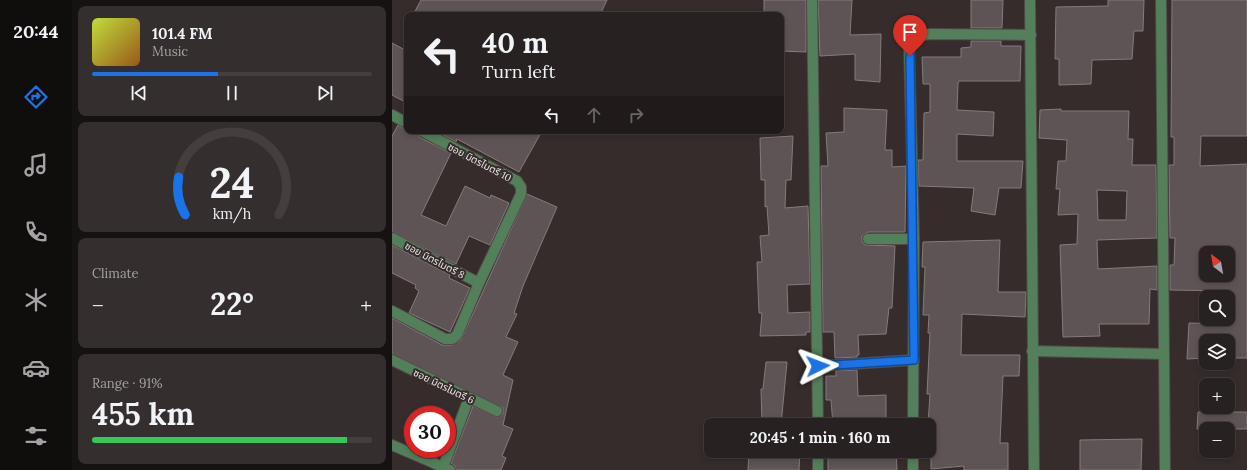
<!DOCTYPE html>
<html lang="en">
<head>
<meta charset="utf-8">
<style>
  :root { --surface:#282121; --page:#342e2e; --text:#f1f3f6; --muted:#a5a3a5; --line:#443e3f; --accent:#1a73e8 }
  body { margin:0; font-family:Lora,"Noto Sans Thai",serif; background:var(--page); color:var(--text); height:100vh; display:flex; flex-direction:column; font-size:15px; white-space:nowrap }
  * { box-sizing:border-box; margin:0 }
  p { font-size:13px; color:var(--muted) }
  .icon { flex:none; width:22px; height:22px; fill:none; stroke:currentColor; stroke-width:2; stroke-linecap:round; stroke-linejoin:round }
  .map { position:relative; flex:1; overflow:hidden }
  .sheet { display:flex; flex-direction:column; gap:6px; padding:6px; background:#161212; width:320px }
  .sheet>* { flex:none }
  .banner { position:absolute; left:12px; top:12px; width:380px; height:122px; border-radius:8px; box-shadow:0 2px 6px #0003,0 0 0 1px var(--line); background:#282121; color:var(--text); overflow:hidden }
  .needle { width:26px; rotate:329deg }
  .buttons { position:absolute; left:807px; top:246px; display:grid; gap:8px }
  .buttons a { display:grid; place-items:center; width:36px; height:36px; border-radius:8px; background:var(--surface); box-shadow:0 2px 6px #0003,0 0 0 1px var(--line); font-size:20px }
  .speed { position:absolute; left:12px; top:406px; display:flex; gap:8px; font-size:20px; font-weight:700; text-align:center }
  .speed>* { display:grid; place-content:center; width:52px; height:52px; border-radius:50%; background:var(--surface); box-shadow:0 2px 6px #0003,0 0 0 1px var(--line); line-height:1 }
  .speed .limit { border:6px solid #d22; background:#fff; color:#111 }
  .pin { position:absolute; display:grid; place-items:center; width:34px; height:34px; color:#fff; margin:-41px -17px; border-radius:50% 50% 50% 0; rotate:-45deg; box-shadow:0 0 4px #0007 }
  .pin .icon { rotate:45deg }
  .me { position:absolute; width:44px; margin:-22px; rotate:87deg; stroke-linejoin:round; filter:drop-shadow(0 0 3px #0008) }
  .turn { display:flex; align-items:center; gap:14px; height:84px; padding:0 12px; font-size:18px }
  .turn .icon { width:52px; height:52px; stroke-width:2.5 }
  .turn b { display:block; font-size:28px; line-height:34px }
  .lanes { display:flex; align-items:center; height:38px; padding:0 12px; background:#0003; justify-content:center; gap:20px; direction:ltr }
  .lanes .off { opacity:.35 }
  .big { font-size:30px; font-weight:700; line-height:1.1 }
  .sheet .widget { flex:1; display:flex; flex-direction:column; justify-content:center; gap:6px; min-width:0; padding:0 14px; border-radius:8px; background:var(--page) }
  .sheet .dial { align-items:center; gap:0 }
  .dial svg { height:104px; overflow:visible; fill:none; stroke:var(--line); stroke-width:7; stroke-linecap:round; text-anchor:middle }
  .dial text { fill:var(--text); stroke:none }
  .song { display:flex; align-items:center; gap:12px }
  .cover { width:48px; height:48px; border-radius:6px; background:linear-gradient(135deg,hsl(70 70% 55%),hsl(30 70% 35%)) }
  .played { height:4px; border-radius:2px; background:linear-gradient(90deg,var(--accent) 45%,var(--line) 45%) }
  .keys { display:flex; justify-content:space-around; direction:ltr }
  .heat { display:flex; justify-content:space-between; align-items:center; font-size:22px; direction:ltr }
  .charge { height:6px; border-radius:3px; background:linear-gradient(90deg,#34c759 91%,var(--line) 0) }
  .trip { position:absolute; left:312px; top:418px; width:232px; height:40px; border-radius:8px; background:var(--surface); box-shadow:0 2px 6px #0003,0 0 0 1px var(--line); font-weight:700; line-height:40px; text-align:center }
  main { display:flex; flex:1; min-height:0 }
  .menu { display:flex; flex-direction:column; width:72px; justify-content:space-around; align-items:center; background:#100d0d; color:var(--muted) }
  .menu .icon { width:28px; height:28px }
  .menu .active { color:var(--accent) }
  .menu b { font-size:18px; color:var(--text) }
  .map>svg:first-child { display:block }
  .building { fill:#5f5455; stroke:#867b7b; fill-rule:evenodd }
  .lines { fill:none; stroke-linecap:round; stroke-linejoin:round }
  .minor-casing { stroke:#534a4a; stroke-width:12 }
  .minor { stroke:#537f5a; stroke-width:10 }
  .route-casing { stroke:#114b97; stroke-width:10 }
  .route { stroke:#1a73e8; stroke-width:7 }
  .labels { text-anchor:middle; stroke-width:4; stroke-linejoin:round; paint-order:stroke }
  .street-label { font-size:10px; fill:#eee7e8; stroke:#362c2c }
</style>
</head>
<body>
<main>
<nav class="menu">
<b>20:44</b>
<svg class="icon active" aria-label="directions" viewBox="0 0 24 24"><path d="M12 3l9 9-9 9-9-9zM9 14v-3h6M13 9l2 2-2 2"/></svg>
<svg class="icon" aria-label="music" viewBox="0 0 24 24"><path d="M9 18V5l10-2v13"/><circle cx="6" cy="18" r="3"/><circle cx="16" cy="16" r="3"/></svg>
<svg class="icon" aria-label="phone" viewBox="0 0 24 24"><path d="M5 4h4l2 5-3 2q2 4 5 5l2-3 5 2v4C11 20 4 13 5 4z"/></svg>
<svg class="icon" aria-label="climate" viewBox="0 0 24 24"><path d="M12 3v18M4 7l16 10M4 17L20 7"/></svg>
<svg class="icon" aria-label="car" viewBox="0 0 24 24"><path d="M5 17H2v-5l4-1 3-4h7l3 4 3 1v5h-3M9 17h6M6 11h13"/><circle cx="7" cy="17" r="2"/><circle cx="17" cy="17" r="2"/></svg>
<svg class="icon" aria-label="filters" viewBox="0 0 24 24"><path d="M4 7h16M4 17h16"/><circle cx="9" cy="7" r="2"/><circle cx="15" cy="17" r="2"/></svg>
</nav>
<section class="sheet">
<div class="widget">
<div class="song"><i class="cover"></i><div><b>101.4 FM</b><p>Music</p></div></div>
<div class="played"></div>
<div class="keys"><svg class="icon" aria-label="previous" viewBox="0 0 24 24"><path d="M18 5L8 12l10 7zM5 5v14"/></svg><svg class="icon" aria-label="pause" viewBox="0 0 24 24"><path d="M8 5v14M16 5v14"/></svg><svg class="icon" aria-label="next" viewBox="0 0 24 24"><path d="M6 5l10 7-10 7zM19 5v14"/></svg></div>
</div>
<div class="widget dial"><svg viewBox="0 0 100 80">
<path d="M14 69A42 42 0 1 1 86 69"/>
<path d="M14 69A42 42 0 0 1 9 40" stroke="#1a73e8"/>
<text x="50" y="56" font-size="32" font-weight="700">24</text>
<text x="50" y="72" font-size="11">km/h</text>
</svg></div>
<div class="widget"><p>Climate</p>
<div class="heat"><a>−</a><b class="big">22°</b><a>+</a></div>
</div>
<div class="widget"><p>Range · 91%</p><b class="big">455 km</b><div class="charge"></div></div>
</section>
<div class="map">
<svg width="855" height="470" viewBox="0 0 855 470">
  <rect width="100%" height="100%" fill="#362c2c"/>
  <g class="building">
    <path d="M29 0H215L208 15H21Z"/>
    <path d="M372 0H414V52L389 51V15H372Z"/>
    <path d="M426 0H460L458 35 489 34 488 82 463 80V54L428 56Z"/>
    <path d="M579 0H611L610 28H579Z"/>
    <path d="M716 0H752L751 31H742L740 59 700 60 699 84 667 85V59H663L664 7 716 6Z"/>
    <path d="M780 0H855V136H809L808 166 855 164V358H836V341H814V358L795 359 797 323 840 324V291L778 290V265H782L783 238H778L777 165H782V137H779ZM814 253H836V275H814Z"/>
    <path d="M579 41H609V46H629L628 81H567L566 83 565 110 602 112 601 136 565 134V161H631L629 188H607L603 215 579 211 582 188 527 186 526 160H531L532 113 538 112V84H531L530 57H569V48L579 47Z"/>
    <path d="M0 43 15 51V103L0 95Z"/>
    <path d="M452 108 495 110 493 150H500V167L514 166 513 232H476L470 236V242L473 245 503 246 500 308H497L494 334 466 335 467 355H465V357L443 358 442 332H431L429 166H436L434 133 452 132Z"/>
    <path d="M669 109V111H737L736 139H741L740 165H764L765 238 705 240 706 269 765 266V290L758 289 757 324H707L708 336 671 337 668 245 685 244 686 214 666 215 668 189H664L666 161H674L675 140 647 138 648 110ZM705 190 735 191 734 220H706Z"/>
    <path d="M6 125 15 131H24L27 137 59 153 29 215 54 226 73 186 98 198 99 195 117 203 98 245 77 236 64 264 0 232V136Z"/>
    <path d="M44 131H150L127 172 65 139 64 142Z"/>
    <path d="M401 136 399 180H394L393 208 416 206 418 284 395 285 396 313 418 312V332H414V335L368 336 370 313H367L365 262H370L368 236 377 235 375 206 373 207V180H369L368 138Z"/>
    <path d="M135 194 165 207 131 286 122 313 125 314 114 337 126 342 111 375 121 380 111 425 121 429 110 456 114 458 109 470H64L63 466 59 463 81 406 105 417 111 414V408L0 354V318L50 345H60L69 340Z"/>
    <path d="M608 240 606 292H634L633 317 570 314 569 355H628L627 376H611L608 443H616V470H572V466L539 469V435H537L536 425 538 394H535L538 333H536L537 315H531L533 267H530L531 242Z"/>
    <path d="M0 245 58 275 57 278 78 288 58 332 17 313 27 291 23 288 24 285 0 273Z"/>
    <path d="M374 362H395L389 425 370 424 369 389H371Z"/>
    <path d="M465 370 466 396 494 395V425H441L439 400H434V376H444V371Z"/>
    <path d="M806 412H855V429H805Z"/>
    <path d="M750 439 749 470H688V440Z"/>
    <path d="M357 451H408L407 470H356Z"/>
    <path d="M436 451H504L505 470H436Z"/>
  </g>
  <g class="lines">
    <g class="minor-casing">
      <g id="minor">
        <path d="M420 0 426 425"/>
        <path d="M638 0 642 470"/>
        <path d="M769 0 773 470"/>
        <path d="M0 115 15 123"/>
        <path d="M0 238 87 283"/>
        <path d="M476 239H522"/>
        <path d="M0 311 53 339H60L65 335 87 283 129 194V187L125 181 30 131"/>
        <path d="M640 351 771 354"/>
        <path d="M0 360 105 411"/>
        <path d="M426 366 522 360"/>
        <path d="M521 425 522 239 517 43 523 36 539 34 639 35"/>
        <path d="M0 445 58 470"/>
        <path d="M521 451V470"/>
        <path d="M51 467 77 398"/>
        <path d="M426 470V451"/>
      </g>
    </g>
    <use href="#minor" class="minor"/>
  </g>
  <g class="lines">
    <g class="route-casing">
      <path id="route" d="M426 366 522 360 518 56"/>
    </g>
    <use href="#route" class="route"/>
  </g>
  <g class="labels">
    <g class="street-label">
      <text transform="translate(88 162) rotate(28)" y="4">ซอย มิตรไมตรี 10</text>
      <text transform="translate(43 260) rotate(28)" y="4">ซอย มิตรไมตรี 8</text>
      <text transform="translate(52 386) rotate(26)" y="4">ซอย มิตรไมตรี 6</text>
    </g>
  </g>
</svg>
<div class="buttons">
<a><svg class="needle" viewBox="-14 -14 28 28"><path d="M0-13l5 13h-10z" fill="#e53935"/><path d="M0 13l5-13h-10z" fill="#a5a3a5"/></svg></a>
<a><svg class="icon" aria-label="search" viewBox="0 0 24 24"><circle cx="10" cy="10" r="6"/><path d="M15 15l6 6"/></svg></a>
<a><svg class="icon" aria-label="layers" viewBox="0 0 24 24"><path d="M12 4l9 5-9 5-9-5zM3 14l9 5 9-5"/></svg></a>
<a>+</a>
<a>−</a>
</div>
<div class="speed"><div class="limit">30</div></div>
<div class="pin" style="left:518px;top:56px;background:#d93025"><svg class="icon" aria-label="arrive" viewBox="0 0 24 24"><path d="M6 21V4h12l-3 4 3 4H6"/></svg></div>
<svg class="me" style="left:426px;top:366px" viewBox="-20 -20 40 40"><path d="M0-17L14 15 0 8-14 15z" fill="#1a73e8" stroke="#fff" stroke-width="4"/></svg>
<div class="trip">20:45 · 1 min · 160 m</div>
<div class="banner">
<div class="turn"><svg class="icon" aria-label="left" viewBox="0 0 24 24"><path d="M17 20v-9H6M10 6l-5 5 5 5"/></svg><div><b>40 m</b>Turn left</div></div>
<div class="lanes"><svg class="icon" aria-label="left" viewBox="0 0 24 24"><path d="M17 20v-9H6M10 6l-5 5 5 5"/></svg><svg class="icon off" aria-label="ahead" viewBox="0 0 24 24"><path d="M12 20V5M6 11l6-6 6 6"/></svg><svg class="icon off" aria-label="right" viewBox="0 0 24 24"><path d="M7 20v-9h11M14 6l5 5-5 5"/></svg></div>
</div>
</div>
</main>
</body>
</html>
